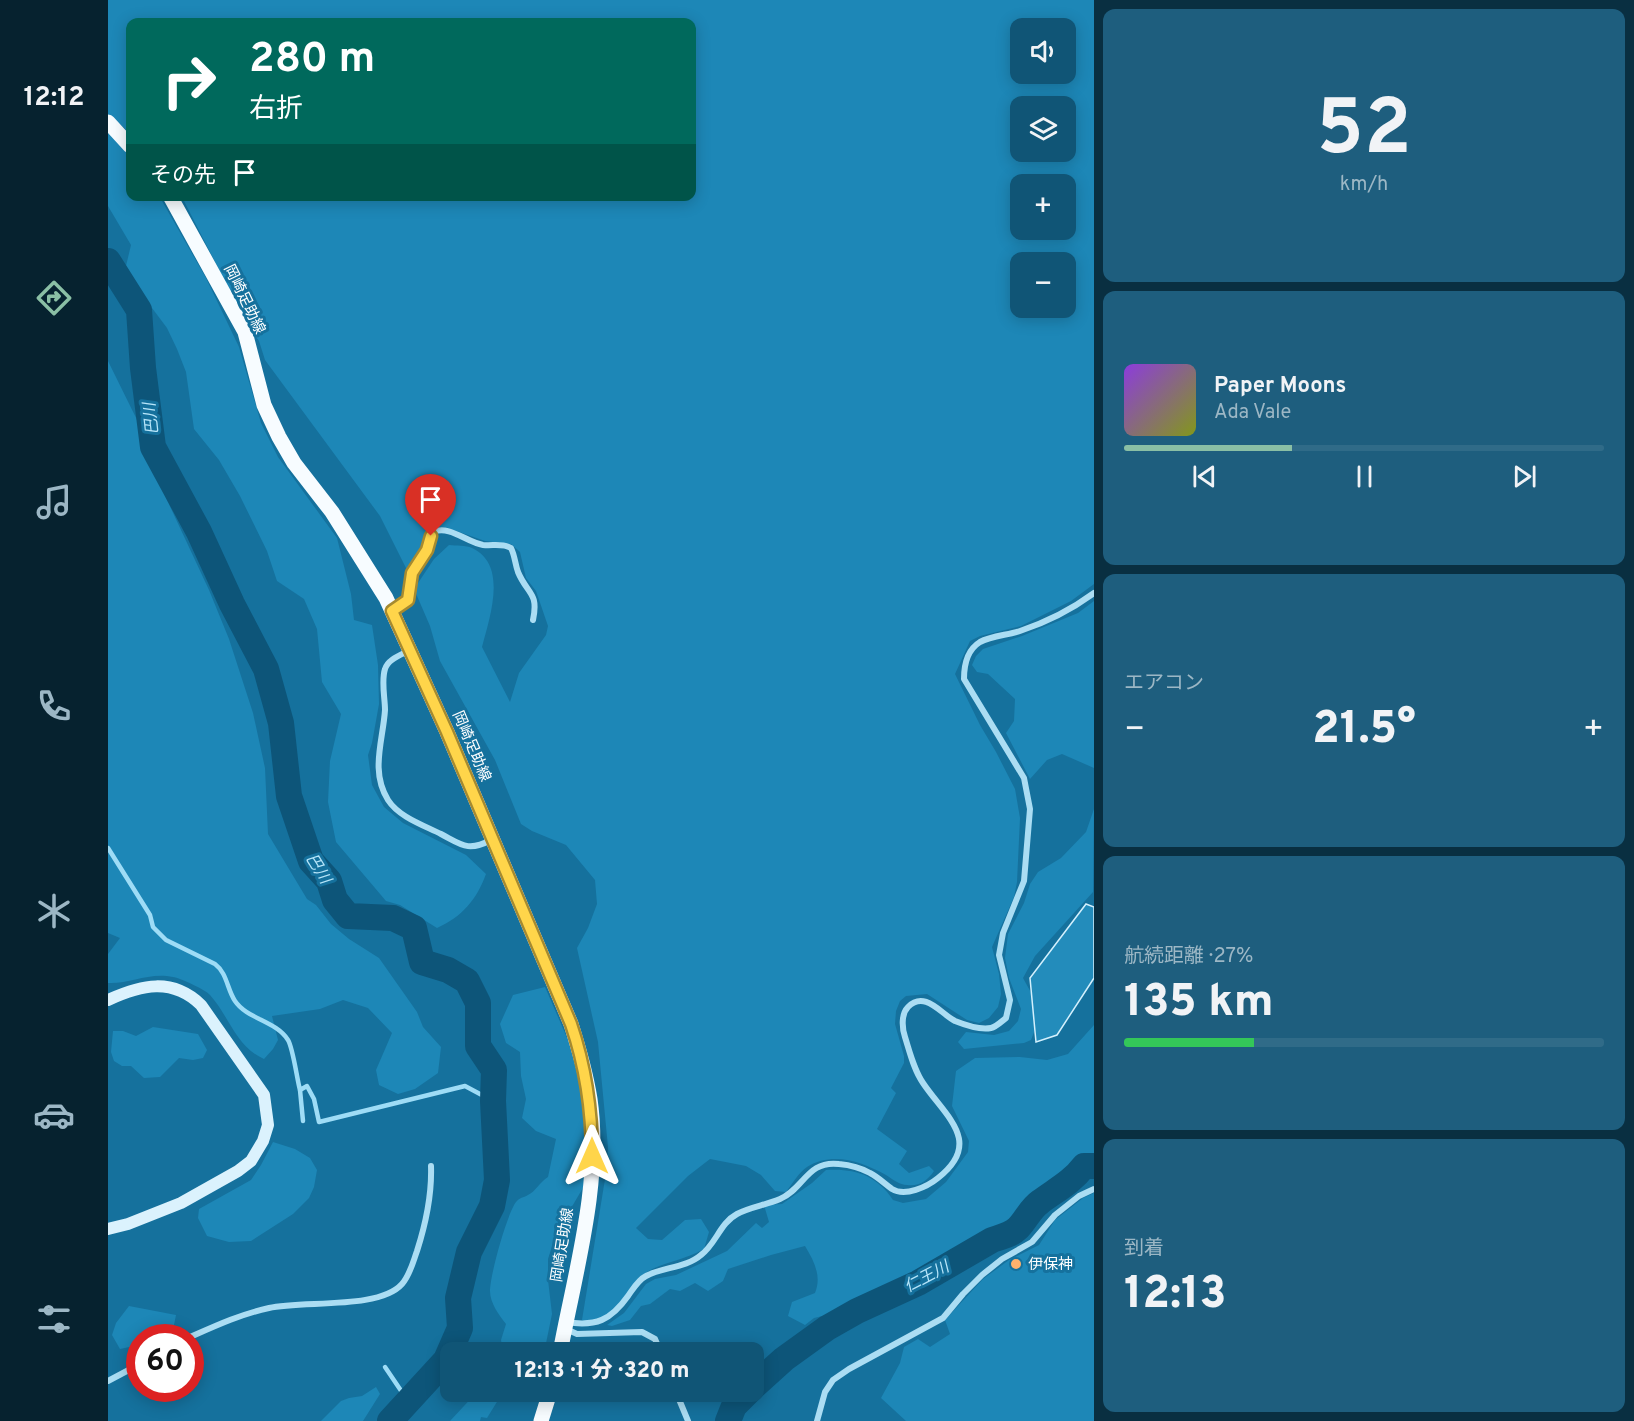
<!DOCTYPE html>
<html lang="ja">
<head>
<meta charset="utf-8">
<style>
  :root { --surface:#105576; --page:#1e5e7e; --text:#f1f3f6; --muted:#9cb7c5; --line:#306b88; --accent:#8abfa5 }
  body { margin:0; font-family:Overpass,"Noto Sans JP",sans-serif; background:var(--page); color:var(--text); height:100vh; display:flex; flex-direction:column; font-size:22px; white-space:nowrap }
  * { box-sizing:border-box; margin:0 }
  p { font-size:20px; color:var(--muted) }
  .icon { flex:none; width:33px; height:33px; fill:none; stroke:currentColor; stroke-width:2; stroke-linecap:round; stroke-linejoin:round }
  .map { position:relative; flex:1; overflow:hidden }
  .drawer { display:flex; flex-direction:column; gap:9px; padding:9px; background:#092f41; width:540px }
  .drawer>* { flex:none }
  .banner { position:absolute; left:18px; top:18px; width:570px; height:183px; border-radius:12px; box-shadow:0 3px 15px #0003; background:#00695c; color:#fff; overflow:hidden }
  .buttons { position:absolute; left:902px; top:18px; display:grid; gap:12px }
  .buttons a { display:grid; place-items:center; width:66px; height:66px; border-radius:12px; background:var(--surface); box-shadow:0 3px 15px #0003; font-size:30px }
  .speed { position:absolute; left:18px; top:1324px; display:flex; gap:12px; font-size:30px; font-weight:700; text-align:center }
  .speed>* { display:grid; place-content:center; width:78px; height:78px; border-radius:50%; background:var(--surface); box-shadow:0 3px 15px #0003; line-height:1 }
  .speed .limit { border:9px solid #d22; background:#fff; color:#111 }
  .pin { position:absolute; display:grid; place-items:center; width:51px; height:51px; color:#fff; margin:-62px -26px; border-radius:50% 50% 50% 0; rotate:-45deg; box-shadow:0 0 6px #0007 }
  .pin .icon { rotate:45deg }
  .me { position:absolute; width:66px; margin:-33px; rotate:0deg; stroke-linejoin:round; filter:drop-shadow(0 0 4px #0008) }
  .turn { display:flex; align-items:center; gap:21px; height:126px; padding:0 24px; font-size:27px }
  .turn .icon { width:78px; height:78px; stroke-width:2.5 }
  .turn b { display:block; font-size:42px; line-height:51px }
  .then { display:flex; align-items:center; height:57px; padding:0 24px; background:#0003; gap:12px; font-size:22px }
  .big { font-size:45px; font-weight:800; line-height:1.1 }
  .drawer .widget { flex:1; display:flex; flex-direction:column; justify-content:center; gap:9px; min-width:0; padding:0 21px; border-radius:12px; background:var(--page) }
  .drawer .dial { align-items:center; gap:0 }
  .dial b { font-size:78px; line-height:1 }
  .song { display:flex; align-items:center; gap:18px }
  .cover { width:72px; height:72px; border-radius:9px; background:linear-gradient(135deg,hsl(270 70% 55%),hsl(70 70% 35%)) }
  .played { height:6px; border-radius:3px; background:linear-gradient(90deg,var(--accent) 35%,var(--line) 35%) }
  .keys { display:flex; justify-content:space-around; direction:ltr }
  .heat { display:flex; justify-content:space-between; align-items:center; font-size:33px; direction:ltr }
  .charge { height:9px; border-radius:4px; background:linear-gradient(90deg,#34c759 27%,var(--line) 0) }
  .trip { position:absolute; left:332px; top:1342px; width:324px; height:60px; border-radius:12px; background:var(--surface); box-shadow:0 3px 15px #0003; font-weight:800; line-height:60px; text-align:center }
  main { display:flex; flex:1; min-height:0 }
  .tabs { display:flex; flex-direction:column; width:108px; justify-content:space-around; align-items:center; background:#06222f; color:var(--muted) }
  .tabs .icon { width:42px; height:42px }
  .tabs .on { color:var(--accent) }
  .tabs b { font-size:27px; color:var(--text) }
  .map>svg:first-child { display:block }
  .green { fill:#1d87b7; fill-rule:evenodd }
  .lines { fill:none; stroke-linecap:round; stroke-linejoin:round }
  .stream { stroke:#9edcf6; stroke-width:4.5 }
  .river { stroke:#0d5579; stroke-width:26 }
  .building { fill:#238cbb; stroke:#d3f0fd; stroke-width:1.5 }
  .street { stroke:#abddf3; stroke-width:6 }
  .secondary { stroke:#dbf2fd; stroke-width:12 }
  .primary { stroke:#f7fcff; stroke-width:15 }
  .route-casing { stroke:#a68a30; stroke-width:15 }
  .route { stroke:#ffd54a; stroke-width:10 }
  .poi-dot { fill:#ffb26d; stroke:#15719d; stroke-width:2 }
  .labels { text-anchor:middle; stroke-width:6; stroke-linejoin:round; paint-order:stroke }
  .street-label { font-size:15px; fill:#fff; stroke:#15719d }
  .poi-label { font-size:15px; fill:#fff; stroke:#15719d; text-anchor:start }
  .water-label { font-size:16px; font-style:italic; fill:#b8e6fa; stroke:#15719d }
</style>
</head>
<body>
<main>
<nav class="tabs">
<b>12:12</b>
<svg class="icon on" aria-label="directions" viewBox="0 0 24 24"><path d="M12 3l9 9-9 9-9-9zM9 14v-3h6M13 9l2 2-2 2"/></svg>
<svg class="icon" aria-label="music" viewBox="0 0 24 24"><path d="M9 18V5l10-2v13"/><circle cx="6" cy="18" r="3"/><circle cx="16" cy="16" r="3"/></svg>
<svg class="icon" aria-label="phone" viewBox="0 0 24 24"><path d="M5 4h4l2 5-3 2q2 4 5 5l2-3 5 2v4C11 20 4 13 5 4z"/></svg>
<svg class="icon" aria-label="climate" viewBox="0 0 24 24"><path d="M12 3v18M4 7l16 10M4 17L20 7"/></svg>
<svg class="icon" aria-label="car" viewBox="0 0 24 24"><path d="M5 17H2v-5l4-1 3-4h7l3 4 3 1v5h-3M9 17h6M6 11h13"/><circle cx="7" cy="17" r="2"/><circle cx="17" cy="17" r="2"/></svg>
<svg class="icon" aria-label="filters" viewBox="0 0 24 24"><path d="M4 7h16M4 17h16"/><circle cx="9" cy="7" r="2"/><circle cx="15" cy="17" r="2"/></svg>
</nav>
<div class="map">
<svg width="986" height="1421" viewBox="0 0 986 1421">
  <rect width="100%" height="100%" fill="#15719d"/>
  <g class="green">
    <path d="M0 0H986V584L963 601 913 626 872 636 862 641 847 674 872 725 888 752 907 789 912 818 909 882 906 897 884 947 891 974 893 994 890 1007 881 1018 871 1023 859 1020 819 994 798 996 792 1001 788 1011 787 1024 796 1056V1063L783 1088 788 1093 769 1129 799 1151 791 1164 801 1173 821 1166 826 1171C820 1180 811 1187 799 1185 792 1185 784 1179 778 1175 754 1162 725 1151 699 1167 691 1172 684 1184 678 1192L667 1191 653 1175 638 1166 602 1159 580 1176 528 1228 540 1239 554 1240 577 1220 593 1219 601 1232 596 1249C577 1260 555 1262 539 1272 515 1287 509 1326 474 1320L499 1167 500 1147 490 1042 469 948 480 928 489 904 487 880 458 845 424 831 413 824 387 760 332 661 322 626 306 589 326 559 341 545C348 546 358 545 364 548 401 565 381 619 374 647L402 702 411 673 438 635 440 626 428 591 418 578 412 552 403 544 377 541 337 527 323 529 317 543 300 572 272 516 157 360 151 341 137 321 74 197 584 196V22H22V133L0 114ZM912 28H957V74H912ZM912 106H957V152H912ZM912 184H957V230H912ZM912 262H957V308H912Z"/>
    <path d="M0 132C29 157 22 161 22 196L51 197 54 201 98 278 131 347 153 423 170 457 229 538 243 594 246 620 264 625 270 665 271 704 264 743 260 755 264 785 276 807 295 823 358 855 378 874C369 899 354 917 329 928L292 905 278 901 228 842 220 802 222 761 233 714 214 682 209 629 196 599 169 581 159 551 132 496 111 460 86 429 78 372 69 349 59 328 26 284 18 266 23 245 0 206Z"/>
    <path d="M0 361 34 430 45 470 101 590 121 639 145 713 157 768 160 834 199 899 208 905 223 924 241 939 271 958 309 1012 315 1027 333 1047 330 1073 307 1089 290 1094 271 1085 268 1070 284 1033 260 1008 235 1000 212 1009 164 1016 170 1040 165 1049 156 1059C128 1047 121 1016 102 995 98 990 72 978 65 977 41 972 22 984 0 983V954L12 938 0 933Z"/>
    <path d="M986 601V768L954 754 939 760 922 779 898 733 906 721 907 699 880 674 869 672 864 665 868 656 875 649 914 636 970 613Z"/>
    <path d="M986 809 985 892 927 956 915 978 926 998 928 1027 923 1040 916 1043 856 1049 850 1042 858 1032 886 1035 901 1031 910 1021 913 1009 901 978 897 958 900 934 916 903 922 884 930 872 953 858 978 832Z"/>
    <path d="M437 987 470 1063 483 1110 476 1186 448 1234 440 1259V1280L444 1314 436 1353H395L393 1340 398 1324C391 1315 382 1303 382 1291 382 1275 399 1214 408 1202 412 1197 415 1198 420 1195 427 1192 432 1182 440 1177L448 1139 428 1131 414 1118 418 1099 413 1076 412 1052 398 1043 392 1024 405 995Z"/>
    <path d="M986 1025V1162L974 1164 966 1174 940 1190 904 1226 894 1232 875 1236 857 1250 828 1264 811 1277 772 1292 754 1303 735 1311 706 1318 697 1325 680 1316 684 1302 707 1293C714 1276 706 1261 697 1246L663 1255 620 1269 615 1281 600 1291 587 1283 572 1291 562 1289 542 1304 533 1306 522 1320 504 1326 499 1325 516 1313 538 1284 547 1279 568 1275 619 1251 648 1223 654 1228 661 1222 656 1205 674 1204 704 1183 718 1170C746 1168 769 1175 785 1200L795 1203 818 1199 838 1182 860 1152 861 1141 844 1106 848 1071 867 1058 912 1057 939 1060 960 1054Z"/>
    <path d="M45 1027 90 1034 99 1050 95 1058 85 1060 71 1058 52 1077 36 1078 23 1066H14L6 1061 3 1052 5 1031H15L28 1036Z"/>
    <path d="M165 1142 187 1149 202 1158 209 1170 206 1187 201 1198 185 1214 143 1241 121 1242 99 1236 90 1218 91 1209 143 1180 153 1165Z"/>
    <path d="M986 1193V1421H798L773 1398 792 1363 796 1347 810 1339 822 1347 842 1334 837 1320 875 1279 901 1260 931 1245 947 1220 975 1198Z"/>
    <path d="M21 1306 68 1315 66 1325 56 1337 32 1338 31 1345 12 1349 4 1335 8 1323Z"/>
    <path d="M268 1387 272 1394 255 1421H213L233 1401 241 1398 254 1396Z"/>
    <path d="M369 1392H421L400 1400 392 1397 379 1418 373 1417 372 1421H342Z"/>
  </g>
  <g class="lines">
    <g class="stream">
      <path d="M0 848 42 915 45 927 58 940 107 964C119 973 119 989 127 1001 139 1019 168 1021 180 1040 185 1048 189 1079 192 1090L199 1086 206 1099 211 1122 357 1086 385 1101"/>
      <path d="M192 1090 195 1121"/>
      <path d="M277 1367 300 1401"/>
    </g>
    <g class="river">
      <path d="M0 261 31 310 35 368 45 447 91 532 124 604 158 669 173 723 181 796 203 861 221 881 227 900 240 916 285 918 306 928 314 962 340 970 359 981 370 1003V1046L386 1070 385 1101 389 1180 384 1206 361 1252 350 1298 352 1328 338 1360 282 1421"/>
      <path d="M645 1387 676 1359 719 1328 749 1311 810 1283 884 1240C893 1237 903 1235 910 1228 918 1220 922 1209 932 1202 948 1190 964 1182 976 1166H986"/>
      <path d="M620 1421 626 1406 640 1392"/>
    </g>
  </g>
  <path class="building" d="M978 904 986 907V978L949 1035 928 1042 922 978Z"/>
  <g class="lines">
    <g class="street">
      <path d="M284 610 300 600 304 573 319 550 325 532C342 525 358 542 375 545 385 546 395 543 403 548 407 556 407 564 410 572 419 594 431 592 425 620"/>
      <path d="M302 650C293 655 280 659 277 669 273 681 277 698 277 710 275 741 262 771 280 800 291 817 315 825 333 834 354 845 360 852 383 840"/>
      <path d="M458 1322C488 1327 503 1320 520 1296 525 1289 530 1280 538 1276 555 1267 578 1268 593 1255 608 1244 612 1223 629 1214 642 1207 658 1205 672 1199 696 1189 699 1160 731 1164 742 1165 753 1168 762 1173 770 1177 777 1184 784 1189 797 1197 819 1187 830 1178 876 1142 837 1116 815 1083 806 1070 802 1053 797 1037 794 1028 793 1014 800 1007 817 990 833 1014 847 1021 857 1025 873 1030 883 1028 888 1027 894 1021 898 1018L902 1000 891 955 895 933 916 881 922 809 916 778 856 679C856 666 859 650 872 642 883 636 900 635 912 631 939 622 963 610 986 593"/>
      <path d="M458 1329 469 1334 534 1332 547 1339 553 1353"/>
      <path d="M80 1338C107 1326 133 1314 161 1308 195 1300 271 1310 294 1284 302 1275 305 1262 309 1251 318 1223 324 1196 323 1166"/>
      <path d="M0 1381 32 1364"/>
      <path d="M568 1392 580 1421"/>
      <path d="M709 1421 717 1392 725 1380 741 1369 835 1318 855 1294 874 1275 894 1259 924 1242 947 1215 971 1196 986 1189"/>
    </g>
    <path class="secondary" d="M0 1000C33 985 64 977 93 1005L156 1095 160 1125 155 1141 143 1161 130 1171 73 1203 20 1224 0 1229"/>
    <g class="primary">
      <path d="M0 122 22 146"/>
      <path d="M62 196 137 332 156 405 171 437 186 463 224 512 278 598 339 732 463 1024C471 1049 478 1074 482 1099 494 1182 467 1272 452 1353"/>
      <path d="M433 1421 442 1392"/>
    </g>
  </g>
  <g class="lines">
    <g class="route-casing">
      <path id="route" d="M323 536 319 550 304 573 300 600 284 611 339 732 463 1024C478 1068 484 1109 484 1156"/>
    </g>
    <use href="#route" class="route"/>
  </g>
  <circle class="poi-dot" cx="908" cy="1264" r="6"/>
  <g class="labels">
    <g class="street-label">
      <text transform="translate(137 299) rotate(64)" y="5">岡崎足助線</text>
      <text transform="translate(364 746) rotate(67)" y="5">岡崎足助線</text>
      <text transform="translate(454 1245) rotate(-81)" y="5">岡崎足助線</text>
    </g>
    <g class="poi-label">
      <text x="920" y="1269">伊保神</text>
    </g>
    <g class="water-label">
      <text transform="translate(42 419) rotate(-96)" y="6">巴川</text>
      <text transform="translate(211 868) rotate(58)" y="6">巴川</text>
      <text transform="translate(818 1276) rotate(-28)" y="6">仁王川</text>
    </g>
  </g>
</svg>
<div class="buttons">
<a><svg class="icon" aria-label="sound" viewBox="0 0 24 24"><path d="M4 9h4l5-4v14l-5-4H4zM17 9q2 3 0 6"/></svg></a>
<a><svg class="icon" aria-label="layers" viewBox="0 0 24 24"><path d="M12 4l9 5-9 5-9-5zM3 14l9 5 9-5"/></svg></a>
<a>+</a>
<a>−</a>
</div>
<div class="speed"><div class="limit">60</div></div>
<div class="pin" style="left:323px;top:536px;background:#d93025"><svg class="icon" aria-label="arrive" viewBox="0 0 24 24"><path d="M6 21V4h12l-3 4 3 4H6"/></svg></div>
<svg class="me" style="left:484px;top:1156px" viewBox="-20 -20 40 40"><path d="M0-17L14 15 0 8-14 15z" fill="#ffd54a" stroke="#fff" stroke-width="4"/></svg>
<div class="trip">12:13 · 1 分 · 320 m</div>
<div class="banner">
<div class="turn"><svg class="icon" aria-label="right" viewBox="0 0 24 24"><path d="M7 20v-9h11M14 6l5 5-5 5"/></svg><div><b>280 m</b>右折</div></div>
<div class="then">その先<svg class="icon" aria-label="arrive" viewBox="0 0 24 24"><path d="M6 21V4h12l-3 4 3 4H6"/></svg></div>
</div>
</div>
<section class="drawer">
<div class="widget dial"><b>52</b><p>km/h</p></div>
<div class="widget">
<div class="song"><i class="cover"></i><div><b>Paper Moons</b><p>Ada Vale</p></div></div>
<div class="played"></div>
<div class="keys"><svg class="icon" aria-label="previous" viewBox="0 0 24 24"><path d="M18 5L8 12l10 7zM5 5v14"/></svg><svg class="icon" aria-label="pause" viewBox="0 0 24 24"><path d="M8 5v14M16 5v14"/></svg><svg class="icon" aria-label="next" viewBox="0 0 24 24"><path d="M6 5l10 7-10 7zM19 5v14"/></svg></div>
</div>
<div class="widget"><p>エアコン</p>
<div class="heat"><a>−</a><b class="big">21.5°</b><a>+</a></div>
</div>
<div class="widget"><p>航続距離 · 27%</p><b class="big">135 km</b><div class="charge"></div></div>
<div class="widget"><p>到着</p><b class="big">12:13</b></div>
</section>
</main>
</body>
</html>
